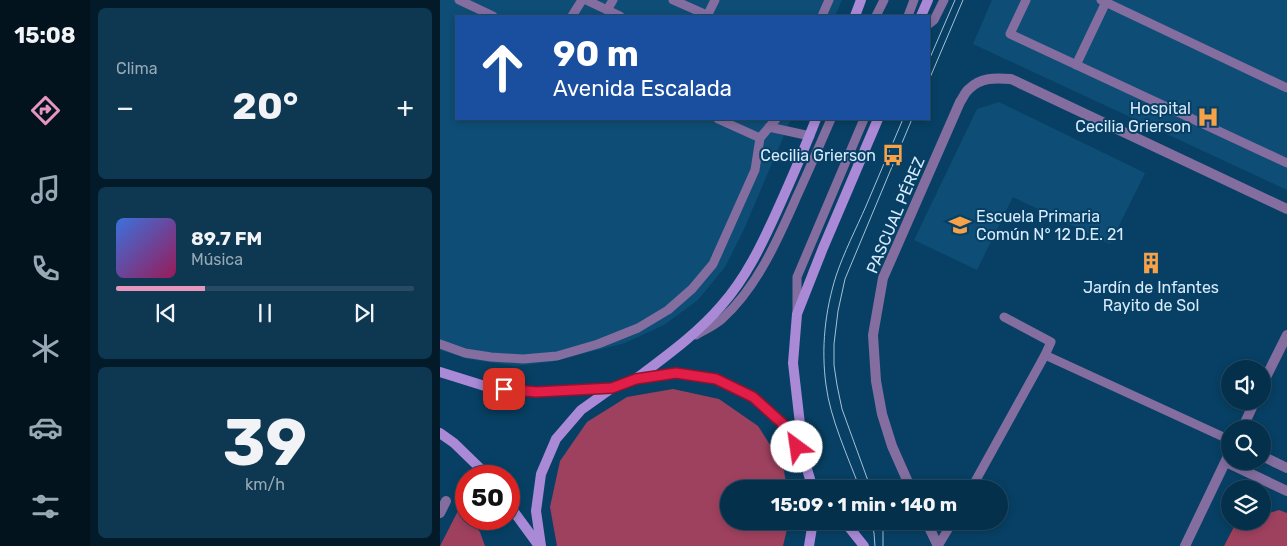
<!DOCTYPE html>
<html lang="es">
<head>
<meta charset="utf-8">
<style>
  :root { --surface:#05304b; --page:#0e3852; --text:#f1f3f6; --muted:#97a9b5; --line:#264b63; --accent:#e797bd }
  body { margin:0; font-family:Rubik,sans-serif; background:var(--page); color:var(--text); height:100vh; display:flex; flex-direction:column; font-size:19px; white-space:nowrap }
  * { box-sizing:border-box; margin:0 }
  p { font-size:16px; color:var(--muted) }
  .icon { flex:none; width:28px; height:28px; fill:none; stroke:currentColor; stroke-width:2; stroke-linecap:round; stroke-linejoin:round }
  .map { position:relative; flex:1; overflow:hidden }
  .panel { display:flex; flex-direction:column; gap:8px; padding:8px; background:#031a29; width:350px }
  .panel>* { flex:none }
  .hud { position:absolute; left:15px; top:15px; width:475px; height:105px; border-radius:0px; box-shadow:0 2px 8px #0003,0 0 0 1px var(--line); background:#1a4fa0; color:#fff; overflow:hidden }
  .controls { position:absolute; left:781px; top:360px; display:grid; gap:10px }
  .controls a { display:grid; place-items:center; width:50px; height:50px; border-radius:50%; background:var(--surface); box-shadow:0 2px 8px #0003,0 0 0 1px var(--line); font-size:25px }
  .speed { position:absolute; left:15px; top:465px; display:flex; gap:10px; font-size:25px; font-weight:700; text-align:center }
  .speed>* { display:grid; place-content:center; width:65px; height:65px; border-radius:50%; background:var(--surface); box-shadow:0 2px 8px #0003,0 0 0 1px var(--line); line-height:1 }
  .speed .limit { border:8px solid #d22; background:#fff; color:#111 }
  .pin { position:absolute; display:grid; place-items:center; width:42px; height:42px; color:#fff; margin:-21px; border-radius:10px; box-shadow:0 2px 8px #0006 }
  .me { position:absolute; width:55px; margin:-28px; rotate:329deg; stroke-linejoin:round; filter:drop-shadow(0 0 4px #0008) }
  .turn { display:flex; align-items:center; gap:18px; height:105px; padding:0 15px; font-size:22px }
  .turn .icon { width:65px; height:65px; stroke-width:2.5 }
  .turn b { display:block; font-size:35px; line-height:42px }
  .big { font-size:38px; font-weight:700; line-height:1.1 }
  .panel .widget { flex:1; display:flex; flex-direction:column; justify-content:center; gap:8px; min-width:0; padding:0 18px; border-radius:8px; background:var(--page) }
  .panel .dial { align-items:center; gap:0 }
  .dial b { font-size:65px; line-height:1 }
  .song { display:flex; align-items:center; gap:15px }
  .cover { width:60px; height:60px; border-radius:8px; background:linear-gradient(135deg,hsl(220 70% 55%),hsl(330 70% 35%)) }
  .played { height:5px; border-radius:2px; background:linear-gradient(90deg,var(--accent) 30%,var(--line) 30%) }
  .keys { display:flex; justify-content:space-around; direction:ltr }
  .heat { display:flex; justify-content:space-between; align-items:center; font-size:28px; direction:ltr }
  .trip { position:absolute; left:280px; top:480px; width:288px; height:50px; border-radius:25px; background:var(--surface); box-shadow:0 2px 8px #0003,0 0 0 1px var(--line); font-weight:700; line-height:50px; text-align:center }
  main { display:flex; flex:1; min-height:0 }
  .tabs { display:flex; flex-direction:column; width:90px; justify-content:space-around; align-items:center; background:#02131e; color:var(--muted) }
  .tabs .icon { width:35px; height:35px }
  .tabs .on { color:var(--accent) }
  .tabs b { font-size:22px; color:var(--text) }
  .map>svg:first-child { display:block }
  .built { fill:#0e4d75 }
  .green { fill:#9e415e }
  .lines { fill:none; stroke-linecap:round; stroke-linejoin:round }
  .service { stroke:#836e9f; stroke-width:9 }
  .minor { stroke:#836e9f; stroke-width:10 }
  .secondary { stroke:#aa89d6; stroke-width:10 }
  .tram { stroke:#a4c1d7; stroke-width:1 }
  .route-casing { stroke:#92132f; stroke-width:12 }
  .route { stroke:#e11d48; stroke-width:9 }
  .labels { text-anchor:middle; stroke-width:4; stroke-linejoin:round; paint-order:stroke }
  .poi-label { font-size:16px; fill:#d7ebfc; stroke:#074064; text-anchor:end }
  .street-label { font-size:16px; fill:#d7ebfc; stroke:#074064 }
</style>
</head>
<body>
<main>
<nav class="tabs">
<b>15:08</b>
<svg class="icon on" aria-label="directions" viewBox="0 0 24 24"><path d="M12 3l9 9-9 9-9-9zM9 14v-3h6M13 9l2 2-2 2"/></svg>
<svg class="icon" aria-label="music" viewBox="0 0 24 24"><path d="M9 18V5l10-2v13"/><circle cx="6" cy="18" r="3"/><circle cx="16" cy="16" r="3"/></svg>
<svg class="icon" aria-label="phone" viewBox="0 0 24 24"><path d="M5 4h4l2 5-3 2q2 4 5 5l2-3 5 2v4C11 20 4 13 5 4z"/></svg>
<svg class="icon" aria-label="climate" viewBox="0 0 24 24"><path d="M12 3v18M4 7l16 10M4 17L20 7"/></svg>
<svg class="icon" aria-label="car" viewBox="0 0 24 24"><path d="M5 17H2v-5l4-1 3-4h7l3 4 3 1v5h-3M9 17h6M6 11h13"/><circle cx="7" cy="17" r="2"/><circle cx="17" cy="17" r="2"/></svg>
<svg class="icon" aria-label="filters" viewBox="0 0 24 24"><path d="M4 7h16M4 17h16"/><circle cx="9" cy="7" r="2"/><circle cx="15" cy="17" r="2"/></svg>
</nav>
<section class="panel">
<div class="widget"><p>Clima</p>
<div class="heat"><a>−</a><b class="big">20°</b><a>+</a></div>
</div>
<div class="widget">
<div class="song"><i class="cover"></i><div><b>89.7 FM</b><p>Música</p></div></div>
<div class="played"></div>
<div class="keys"><svg class="icon" aria-label="previous" viewBox="0 0 24 24"><path d="M18 5L8 12l10 7zM5 5v14"/></svg><svg class="icon" aria-label="pause" viewBox="0 0 24 24"><path d="M8 5v14M16 5v14"/></svg><svg class="icon" aria-label="next" viewBox="0 0 24 24"><path d="M6 5l10 7-10 7zM19 5v14"/></svg></div>
</div>
<div class="widget dial"><b>39</b><p>km/h</p></div>
</section>
<div class="map">
<svg width="847" height="546" viewBox="0 0 847 546">
  <rect width="100%" height="100%" fill="#074064"/>
  <g class="built">
    <path d="M0 0H402L395 16H16V119H351L304 229 285 267 258 300 224 325 185 343 111 362 75 366 28 359 0 350Z"/>
    <path d="M552 0H847V190L533 44Z"/>
    <path d="M559 102 705 173 670 244 573 197 537 270 474 240 537 109Z"/>
  </g>
  <g class="green">
    <path d="M233 389 279 399 318 426 343 465 347 489H289V521H349L343 546H117L110 507 120 461 147 422 187 397Z"/>
    <path d="M20 507 26 515V519H29L40 532 45 546H0Z"/>
    <path d="M839 510 847 513V546H784L796 523 801 521H822L823 515Z"/>
  </g>
  <g class="lines">
    <g class="service">
      <path d="M19 0 53 16"/>
      <path d="M146 0 180 16"/>
      <path d="M233 0 267 15"/>
      <path d="M586 0 570 34 847 163"/>
      <path d="M661 0 847 88"/>
      <path d="M167 10 173 0"/>
      <path d="M132 16 142 0"/>
      <path d="M267 16 275 0"/>
      <path d="M382 16 389 0"/>
      <path d="M436 16 444 0"/>
      <path d="M468 16 474 0"/>
      <path d="M489 24 494 20 504 0"/>
      <path d="M636 65 666 2"/>
      <path d="M278 119 320 138"/>
      <path d="M329 127 370 136"/>
      <path d="M357 311V277L424 119"/>
      <path d="M256 335C265 330 275 325 282 319 318 286 338 239 357 196 369 170 380 144 391 119"/>
      <path d="M0 344 25 353 51 357 83 359 117 356 158 344 198 328 228 310 252 289 273 264 315 170 320 138 336 119"/>
      <path d="M605 355 790 440"/>
      <path d="M531 489 605 355 611 342 564 317"/>
      <path d="M498 546 513 521"/>
    </g>
    <g class="minor">
      <path d="M822 385 847 335"/>
      <path d="M802 429 815 401"/>
      <path d="M822 456 847 468"/>
      <path d="M786 462 847 491"/>
      <path d="M471 489 452 446 442 414 436 381 433 335 443 278 520 102C523 98 525 92 529 89 541 77 555 78 571 79L847 209"/>
      <path d="M0 513 6 501"/>
      <path d="M486 521 498 546"/>
      <path d="M745 546 790 452"/>
    </g>
    <g class="secondary">
      <path d="M415 16 421 0"/>
      <path d="M481 16 488 0"/>
      <path d="M0 372 48 387 96 392 171 388"/>
      <path d="M197 378C226 356 257 334 281 306 306 278 322 244 337 211 351 180 364 150 376 119"/>
      <path d="M0 433 14 443 48 476"/>
      <path d="M371 489 370 479 364 459 353 363 357 314 383 248 438 119"/>
      <path d="M69 505 99 546"/>
      <path d="M404 521 424 546"/>
      <path d="M101 546 96 511 101 474 116 439 141 410 172 388 196 379 236 373 276 379 313 397 343 424 364 459"/>
      <path d="M369 546 373 521"/>
    </g>
    <g class="tram">
      <path d="M489 60 515 0"/>
      <path d="M489 80 523 0"/>
      <path d="M420 489C408 457 390 418 386 385 381 348 385 311 396 276 404 252 416 229 426 206 438 177 451 148 463 119"/>
      <path d="M431 489 402 409 397 385 394 365V344L398 311 405 279 472 119"/>
      <path d="M431 521 434 533 435 546"/>
      <path d="M441 521 443 531V546"/>
    </g>
  </g>
  <g class="lines">
    <g class="route-casing">
      <path id="route" d="M64 389 96 392 172 388 196 379 236 373 276 379 313 397 343 424 357 447"/>
    </g>
    <use href="#route" class="route"/>
  </g>
  <defs>
    <g id="hospital-bare" transform="scale(1.725)"><path d="M-5-5h3v3.5h4V-5h3V5h-3V1.5h-4V5h-3Z" fill="#f7a149" stroke="#074064" stroke-width="2.5" paint-order="stroke"/></g>
    <g id="bus-bare" transform="scale(1.725)"><path d="M-5-6H5V4H4V6H2V4H-2V6H-4V4H-5ZM-3.5-4V0h7V-4ZM-3.5 1.2v1.5H-2V1.2ZM2 1.2v1.5H3.5V1.2Z" fill="#f7a149" stroke="#074064" stroke-width="2.5" paint-order="stroke"/></g>
    <g id="school-bare" transform="scale(1.725)"><path d="M0-5L7-2L0 1L-7-2ZM-4 1L0 2.5L4 1V4Q0 6-4 4Z" fill="#f7a149" stroke="#074064" stroke-width="2.5" paint-order="stroke"/></g>
    <g id="building-bare" transform="scale(1.725)"><path d="M-4-6H4V6H1V3H-1V6H-4ZM-2.5-4.3h1.7v1.8h-1.7ZM.8-4.3h1.7v1.8H.8ZM-2.5-1h1.7V.8h-1.7ZM.8-1h1.7V.8H.8Z" fill="#f7a149" stroke="#074064" stroke-width="2.5" paint-order="stroke"/></g>
  </defs>
  <g fill-rule="evenodd">
    <use href="#hospital-bare" x="768" y="117"/>
    <use href="#bus-bare" x="453" y="155"/>
    <use href="#school-bare" x="520" y="225"/>
    <use href="#building-bare" x="711" y="263"/>
  </g>
  <g class="labels">
    <g class="poi-label">
      <text x="751" y="114">Hospital<tspan x="751" dy="18">Cecilia Grierson</tspan></text>
      <text x="436" y="161">Cecilia Grierson</text>
      <text x="536" y="222" text-anchor="start">Escuela Primaria<tspan x="536" dy="18">Común N° 12 D.E. 21</tspan></text>
      <text x="711" y="293" text-anchor="middle">Jardín de Infantes<tspan x="711" dy="18">Rayito de Sol</tspan></text>
    </g>
    <g class="street-label">
      <text transform="translate(455 215) rotate(-67)" y="6">PASCUAL PÉREZ</text>
    </g>
  </g>
</svg>
<div class="controls">
<a><svg class="icon" aria-label="sound" viewBox="0 0 24 24"><path d="M4 9h4l5-4v14l-5-4H4zM17 9q2 3 0 6"/></svg></a>
<a><svg class="icon" aria-label="search" viewBox="0 0 24 24"><circle cx="10" cy="10" r="6"/><path d="M15 15l6 6"/></svg></a>
<a><svg class="icon" aria-label="layers" viewBox="0 0 24 24"><path d="M12 4l9 5-9 5-9-5zM3 14l9 5 9-5"/></svg></a>
</div>
<div class="speed"><div class="limit">50</div></div>
<div class="pin" style="left:64px;top:389px;background:#d93025"><svg class="icon" aria-label="arrive" viewBox="0 0 24 24"><path d="M6 21V4h12l-3 4 3 4H6"/></svg></div>
<svg class="me" style="left:357px;top:447px" viewBox="-20 -20 40 40"><circle r="19" fill="#fff"/><path d="M0-13L10 11 0 6-10 11z" fill="#e11d48"/></svg>
<div class="trip">15:09 · 1 min · 140 m</div>
<div class="hud">
<div class="turn"><svg class="icon" aria-label="ahead" viewBox="0 0 24 24"><path d="M12 20V5M6 11l6-6 6 6"/></svg><div><b>90 m</b>Avenida Escalada</div></div>
</div>
</div>
</main>
</body>
</html>
